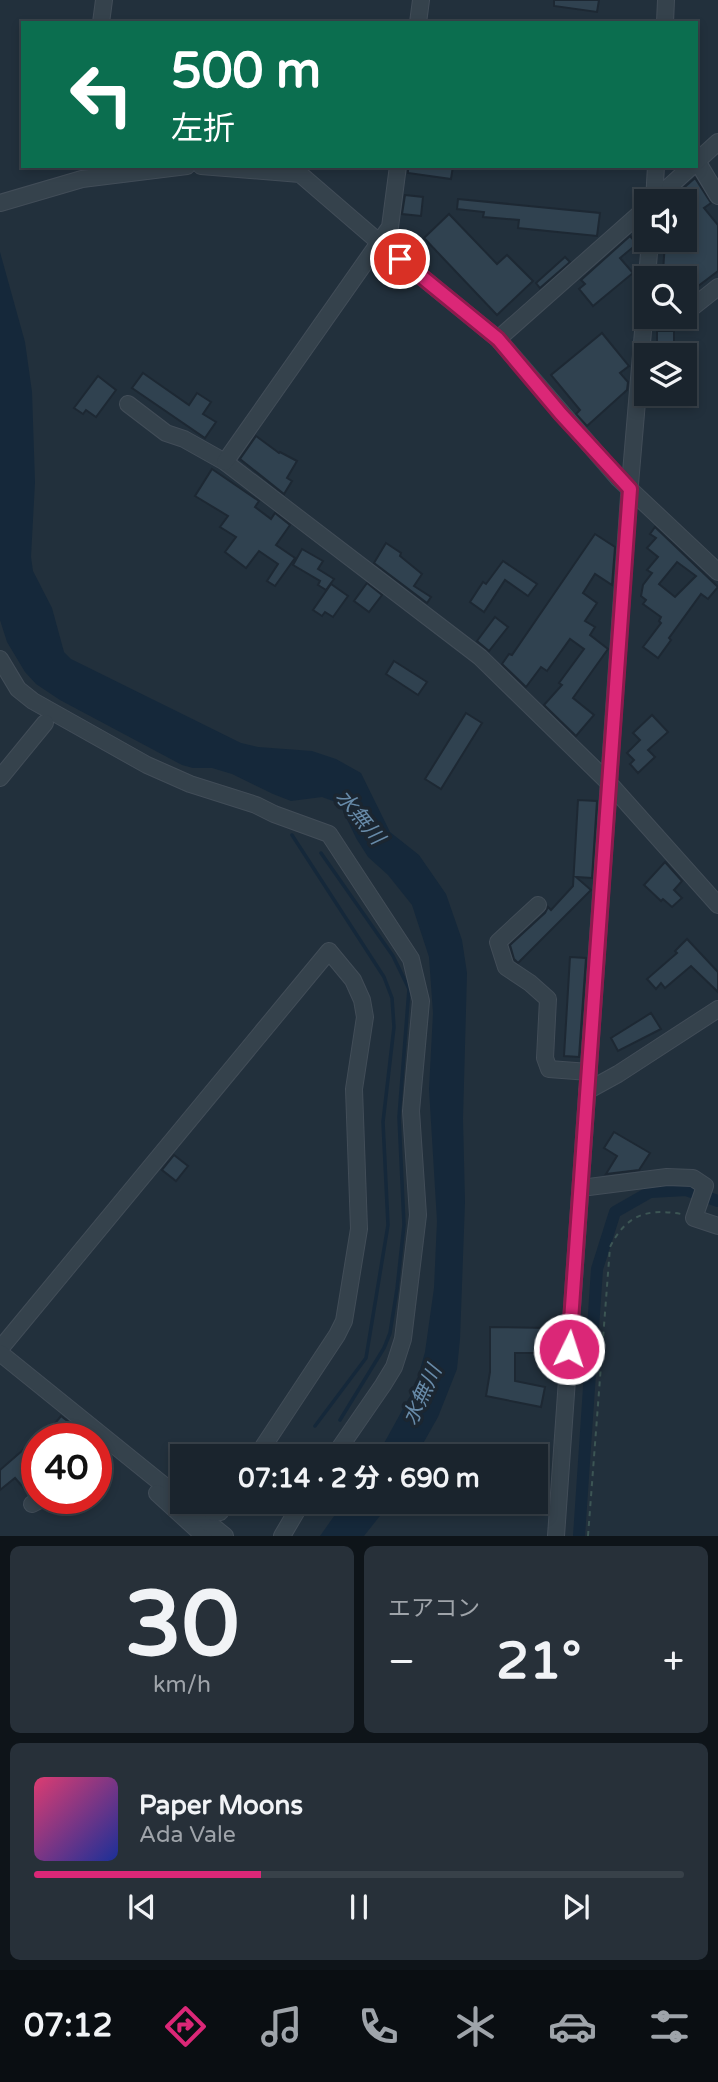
<!DOCTYPE html>
<html lang="ja">
<head>
<meta charset="utf-8">
<style>
  :root { --surface:#1a242d; --page:#273039; --text:#f1f3f6; --muted:#9fa4aa; --line:#384149; --accent:#db2777 }
  body { margin:0; font-family:"Varela Round","Noto Sans JP",sans-serif; background:var(--page); color:var(--text); height:100vh; display:flex; flex-direction:column; font-size:26px; white-space:nowrap }
  * { box-sizing:border-box; margin:0 }
  p { font-size:23px; color:var(--muted) }
  .icon { flex:none; width:38px; height:38px; fill:none; stroke:currentColor; stroke-width:2; stroke-linecap:round; stroke-linejoin:round }
  .map { position:relative; height:1536px; overflow:hidden }
  .sheet { display:flex; flex-direction:column; gap:10px; padding:10px; background:#0e1419; flex:1 }
  .sheet>* { flex:none }
  .banner { position:absolute; left:21px; top:21px; width:677px; height:147px; border-radius:0px; box-shadow:0 4px 10px #0003,0 0 0 2px var(--line); background:#0b6e4f; color:#fff; overflow:hidden }
  .fabs { position:absolute; left:634px; top:189px; display:grid; gap:14px }
  .fabs a { display:grid; place-items:center; width:63px; height:63px; border-radius:0px; background:var(--surface); box-shadow:0 4px 10px #0003,0 0 0 2px var(--line); font-size:35px }
  .speed { position:absolute; left:21px; top:1423px; display:flex; gap:14px; font-size:35px; font-weight:700; text-align:center }
  .speed>* { display:grid; place-content:center; width:91px; height:91px; border-radius:50%; background:var(--surface); box-shadow:0 4px 10px #0003,0 0 0 2px var(--line); line-height:1 }
  .speed .limit { border:10px solid #d22; background:#fff; color:#111 }
  .pin { position:absolute; display:grid; place-items:center; width:60px; height:60px; color:#fff; margin:-30px; border:4px solid #fff; border-radius:50%; box-shadow:0 2px 7px #0007 }
  .me { position:absolute; width:77px; margin:-38px; rotate:4deg; stroke-linejoin:round; filter:drop-shadow(0 0 5px #0008) }
  .turn { display:flex; align-items:center; gap:24px; height:147px; padding:0 35px; font-size:32px }
  .turn .icon { width:91px; height:91px; stroke-width:2.5 }
  .turn b { display:block; font-size:49px; line-height:60px }
  .big { font-size:52px; font-weight:700; line-height:1.1 }
  .sheet .widget { flex:1; display:flex; flex-direction:column; justify-content:center; gap:10px; min-width:0; padding:0 24px; border-radius:10px; background:var(--page) }
  .sheet .dial { align-items:center; gap:0 }
  .dial b { font-size:91px; line-height:1 }
  .song { display:flex; align-items:center; gap:21px }
  .cover { width:84px; height:84px; border-radius:10px; background:linear-gradient(135deg,hsl(340 70% 55%),hsl(230 70% 35%)) }
  .played { height:7px; border-radius:4px; background:linear-gradient(90deg,var(--accent) 35%,var(--line) 35%) }
  .keys { display:flex; justify-content:space-around; direction:ltr }
  .heat { display:flex; justify-content:space-between; align-items:center; font-size:38px; direction:ltr }
  .sheet .tiles { flex:1; display:grid; gap:10px; grid-template-columns:1fr 1fr }
  .widget:last-child { grid-column:span 2 }
  .trip { position:absolute; left:170px; top:1444px; width:378px; height:70px; border-radius:0px; background:var(--surface); box-shadow:0 4px 10px #0003,0 0 0 2px var(--line); font-weight:700; line-height:70px; text-align:center }
  .tab-bar { display:flex; height:112px; justify-content:space-around; align-items:center; background:#0a0e12; color:var(--muted) }
  .tab-bar .icon { width:49px; height:49px }
  .tab-bar .active { color:var(--accent) }
  .tab-bar b { font-size:32px; color:var(--text) }
  .map>svg:first-child { display:block }
  .water { fill:#15283a }
  .lines { fill:none; stroke-linecap:round; stroke-linejoin:round }
  .stream { stroke:#15283a; stroke-width:3.5 }
  .canal { stroke:#15283a; stroke-width:12 }
  .building { fill:#304250; stroke:#1d2833; stroke-width:2; fill-rule:evenodd }
  .minor-casing { stroke:#424d58; stroke-width:18 }
  .path { stroke:#3c5554; stroke-width:2; stroke-dasharray:5 5; stroke-linecap:butt }
  .minor { stroke:#35424c; stroke-width:16 }
  .route-casing { stroke:#8e194d; stroke-width:18 }
  .route { stroke:#db2777; stroke-width:12 }
  .labels { text-anchor:middle; stroke-width:7; stroke-linejoin:round; paint-order:stroke }
  .water-label { font-size:21px; font-style:italic; fill:#688ba9; stroke:#1b2631 }
</style>
</head>
<body>
<div class="map">
<svg width="718" height="1536" viewBox="0 0 718 1536">
  <rect width="100%" height="100%" fill="#22303c"/>
  <g class="water">
    <path d="M0 252 25 342 32 392 35 482 31 557 33 571 52 608 64 652 71 659 241 743 258 747 312 751 336 759 361 773 390 832 419 855 446 894 462 940 467 973 463 1119 465 1202 460 1339 457 1369 438 1417 416 1456H377L415 1387 425 1352 434 1288 437 1221 429 1089 433 1013 429 957 412 905 388 875 368 857 356 838 342 809 333 801 322 797 291 801 273 794 232 774 212 768H193L182 765 60 700 36 684 25 672 7 642 0 620Z"/>
    <path d="M344 1502H391L364 1536H320Z"/>
  </g>
  <g class="lines">
    <g class="stream">
      <path d="M292 835 384 977 392 998 394 1027 383 1122 388 1225 366 1358 315 1426"/>
      <path d="M321 853 393 956 409 989 399 1117 404 1225 397 1289 390 1333 384 1348 340 1420"/>
    </g>
    <path class="canal" d="M579 1536 597 1269 615 1212 650 1192 686 1190 718 1201"/>
  </g>
  <g class="building">
    <path d="M554 0H599L597 12 554 6Z"/>
    <path d="M408 166H453L451 179 408 173Z"/>
    <path d="M695 178 711 203 704 208 718 225V271L693 290 688 283 684 286V278H669L663 272 665 242 668 240H684V201H673L671 199Z"/>
    <path d="M405 195 423 197 421 216 402 214Z"/>
    <path d="M458 199 600 213 597 236 518 228 519 220 483 217 484 212 457 209Z"/>
    <path d="M449 214 497 264 507 255 533 281 497 315 424 238Z"/>
    <path d="M630 236 637 244 620 258 633 273 593 306 579 289 585 284 581 280Z"/>
    <path d="M565 257 570 262 540 288 536 283Z"/>
    <rect x="657" y="331" width="17" height="24"/>
    <path d="M602 333 629 366 620 373 628 382 627 390 587 426 576 414 580 410 551 375Z"/>
    <path d="M143 373 189 405 197 393 211 402 203 414 216 422 205 438 132 388Z"/>
    <path d="M98 376 116 390 96 417 86 410 83 414 74 408Z"/>
    <path d="M256 436 279 453 280 452 297 461 287 478 292 481 284 494 240 459Z"/>
    <path d="M212 469 259 501 255 507 271 519 275 513 290 525 276 545 295 558 275 586 267 581 278 564 259 551 246 568 225 552 236 537 220 527 228 516 195 496Z"/>
    <path d="M655 527 718 587 708 599 701 594 669 638 671 640 658 658 643 647 661 623 659 621 661 617 643 604 646 600 641 596 643 585 652 573 647 570 658 557 647 548 656 538 650 534ZM677 562 696 576 675 597 659 584Z"/>
    <path d="M595 534 615 547 612 585 595 574 583 593 597 603 585 621 595 627 590 635 608 649 573 698 594 715 576 736 544 705 562 685 559 683 584 649 570 639 547 671 541 667 526 687 502 664 509 654 512 655Z"/>
    <path d="M386 543 401 553 400 556 422 574 414 586 431 597 427 603 374 563Z"/>
    <path d="M302 549 323 561 318 569 334 579 326 590 318 585 320 581 293 565Z"/>
    <path d="M503 561 537 584 528 596 505 580 484 612 470 602 483 582 486 584Z"/>
    <path d="M367 583 382 595 369 612 354 601Z"/>
    <path d="M331 584 348 596 333 617 325 612 322 616 313 610Z"/>
    <path d="M495 617 508 627 489 651 477 641Z"/>
    <path d="M394 661 427 682 418 695 386 674Z"/>
    <path d="M466 713 482 723 441 789 425 779Z"/>
    <path d="M652 715 668 732 648 750 655 757 638 773 630 764 634 760 627 753 640 740 633 733Z"/>
    <path d="M578 800 597 801 592 878 576 877 591 890 518 963 514 959 510 945 545 913 548 907 551 910 573 886Z"/>
    <path d="M665 862 682 881 674 890 682 898 672 907 663 899 661 901 644 885Z"/>
    <path d="M687 939 718 972V992L691 966 665 988 661 983 656 989 647 979 677 953 675 951Z"/>
    <path d="M570 957 586 958 579 1057 564 1056Z"/>
    <path d="M651 1013 661 1029 618 1051 611 1038Z"/>
    <path d="M614 1132 650 1153 639 1170 606 1174 617 1156 604 1148Z"/>
    <path d="M174 1155 188 1166 176 1181 162 1170Z"/>
    <path d="M490 1327 547 1328 546 1353H515V1381L545 1387 541 1407 486 1396 490 1372Z"/>
    <path d="M61 1416 89 1438H43Z"/>
    <path d="M23 1450 37 1466V1487L29 1494 15 1478 0 1490V1470Z"/>
    <path d="M536 1464 549 1468 538 1504H536Z"/>
  </g>
  <g class="lines">
    <g class="minor-casing">
      <g id="minor">
        <path d="M101 23 104 0"/>
        <path d="M418 23 421 0"/>
        <path d="M665 23 666 0"/>
        <path d="M697 161 718 196"/>
        <path d="M696 162 718 142"/>
        <path d="M201 166 300 174 380 243 498 339 619 479 718 572"/>
        <path d="M653 201 692 166"/>
        <path d="M654 201 656 166"/>
        <path d="M0 203 82 179 187 166"/>
        <path d="M647 278 650 240"/>
        <path d="M684 314 718 287"/>
        <path d="M498 339 646 208"/>
        <path d="M128 404 166 433 184 439 225 462 480 657 609 783 718 905"/>
        <path d="M225 462 390 227 398 166"/>
        <path d="M0 659 18 689 33 701 147 765 190 784 256 805 274 814 329 834 411 959 421 1001 411 1111 418 1215 403 1339 394 1367 383 1385 334 1456"/>
        <path d="M0 778 45 723"/>
        <path d="M538 905 498 942 506 967 530 983 548 999 545 1058 549 1069 589 1072"/>
        <path d="M587 1091 618 1074 718 1009"/>
        <path d="M581 1188 667 1177 693 1178 705 1186 694 1218 718 1226"/>
        <path d="M0 1349 329 951 353 980 362 1000 365 1017 354 1089 359 1229 344 1321 337 1335 257 1456"/>
        <path d="M0 1353 182 1500"/>
        <path d="M157 1493 204 1536"/>
        <path d="M183 1502 225 1536"/>
        <path d="M200 1502 214 1513 220 1512 227 1502"/>
        <path d="M32 1504 44 1498"/>
        <path d="M282 1536 302 1502"/>
        <path d="M556 1536 629 496 646 296"/>
      </g>
    </g>
    <path class="path" d="M588 1536 610 1247C626 1215 647 1208 681 1214"/>
    <use href="#minor" class="minor"/>
  </g>
  <g class="lines">
    <g class="route-casing">
      <path id="route" d="M400 259 498 339 561 414 630 489 569 1349"/>
    </g>
    <use href="#route" class="route"/>
  </g>
  <g class="labels">
    <g class="water-label">
      <text transform="translate(360 817) rotate(51)" y="7">水無川</text>
      <text transform="translate(422 1395) rotate(-65)" y="7">水無川</text>
    </g>
  </g>
</svg>
<div class="fabs">
<a><svg class="icon" aria-label="sound" viewBox="0 0 24 24"><path d="M4 9h4l5-4v14l-5-4H4zM17 9q2 3 0 6"/></svg></a>
<a><svg class="icon" aria-label="search" viewBox="0 0 24 24"><circle cx="10" cy="10" r="6"/><path d="M15 15l6 6"/></svg></a>
<a><svg class="icon" aria-label="layers" viewBox="0 0 24 24"><path d="M12 4l9 5-9 5-9-5zM3 14l9 5 9-5"/></svg></a>
</div>
<div class="speed"><div class="limit">40</div></div>
<div class="pin" style="left:400px;top:259px;background:#d93025"><svg class="icon" aria-label="arrive" viewBox="0 0 24 24"><path d="M6 21V4h12l-3 4 3 4H6"/></svg></div>
<svg class="me" style="left:569px;top:1349px" viewBox="-20 -20 40 40"><circle r="17" fill="#db2777" stroke="#fff" stroke-width="3"/><path d="M0-11L8 9 0 5-8 9z" fill="#fff"/></svg>
<div class="trip">07:14 · 2 分 · 690 m</div>
<div class="banner">
<div class="turn"><svg class="icon" aria-label="left" viewBox="0 0 24 24"><path d="M17 20v-9H6M10 6l-5 5 5 5"/></svg><div><b>500 m</b>左折</div></div>
</div>
</div>
<section class="sheet">
<div class="tiles">
<div class="widget dial"><b>30</b><p>km/h</p></div>
<div class="widget"><p>エアコン</p>
<div class="heat"><a>−</a><b class="big">21°</b><a>+</a></div>
</div>
<div class="widget">
<div class="song"><i class="cover"></i><div><b>Paper Moons</b><p>Ada Vale</p></div></div>
<div class="played"></div>
<div class="keys"><svg class="icon" aria-label="previous" viewBox="0 0 24 24"><path d="M18 5L8 12l10 7zM5 5v14"/></svg><svg class="icon" aria-label="pause" viewBox="0 0 24 24"><path d="M8 5v14M16 5v14"/></svg><svg class="icon" aria-label="next" viewBox="0 0 24 24"><path d="M6 5l10 7-10 7zM19 5v14"/></svg></div>
</div>
</div>
</section>
<nav class="tab-bar">
<b>07:12</b>
<svg class="icon active" aria-label="directions" viewBox="0 0 24 24"><path d="M12 3l9 9-9 9-9-9zM9 14v-3h6M13 9l2 2-2 2"/></svg>
<svg class="icon" aria-label="music" viewBox="0 0 24 24"><path d="M9 18V5l10-2v13"/><circle cx="6" cy="18" r="3"/><circle cx="16" cy="16" r="3"/></svg>
<svg class="icon" aria-label="phone" viewBox="0 0 24 24"><path d="M5 4h4l2 5-3 2q2 4 5 5l2-3 5 2v4C11 20 4 13 5 4z"/></svg>
<svg class="icon" aria-label="climate" viewBox="0 0 24 24"><path d="M12 3v18M4 7l16 10M4 17L20 7"/></svg>
<svg class="icon" aria-label="car" viewBox="0 0 24 24"><path d="M5 17H2v-5l4-1 3-4h7l3 4 3 1v5h-3M9 17h6M6 11h13"/><circle cx="7" cy="17" r="2"/><circle cx="17" cy="17" r="2"/></svg>
<svg class="icon" aria-label="filters" viewBox="0 0 24 24"><path d="M4 7h16M4 17h16"/><circle cx="9" cy="7" r="2"/><circle cx="15" cy="17" r="2"/></svg>
</nav>
</body>
</html>
